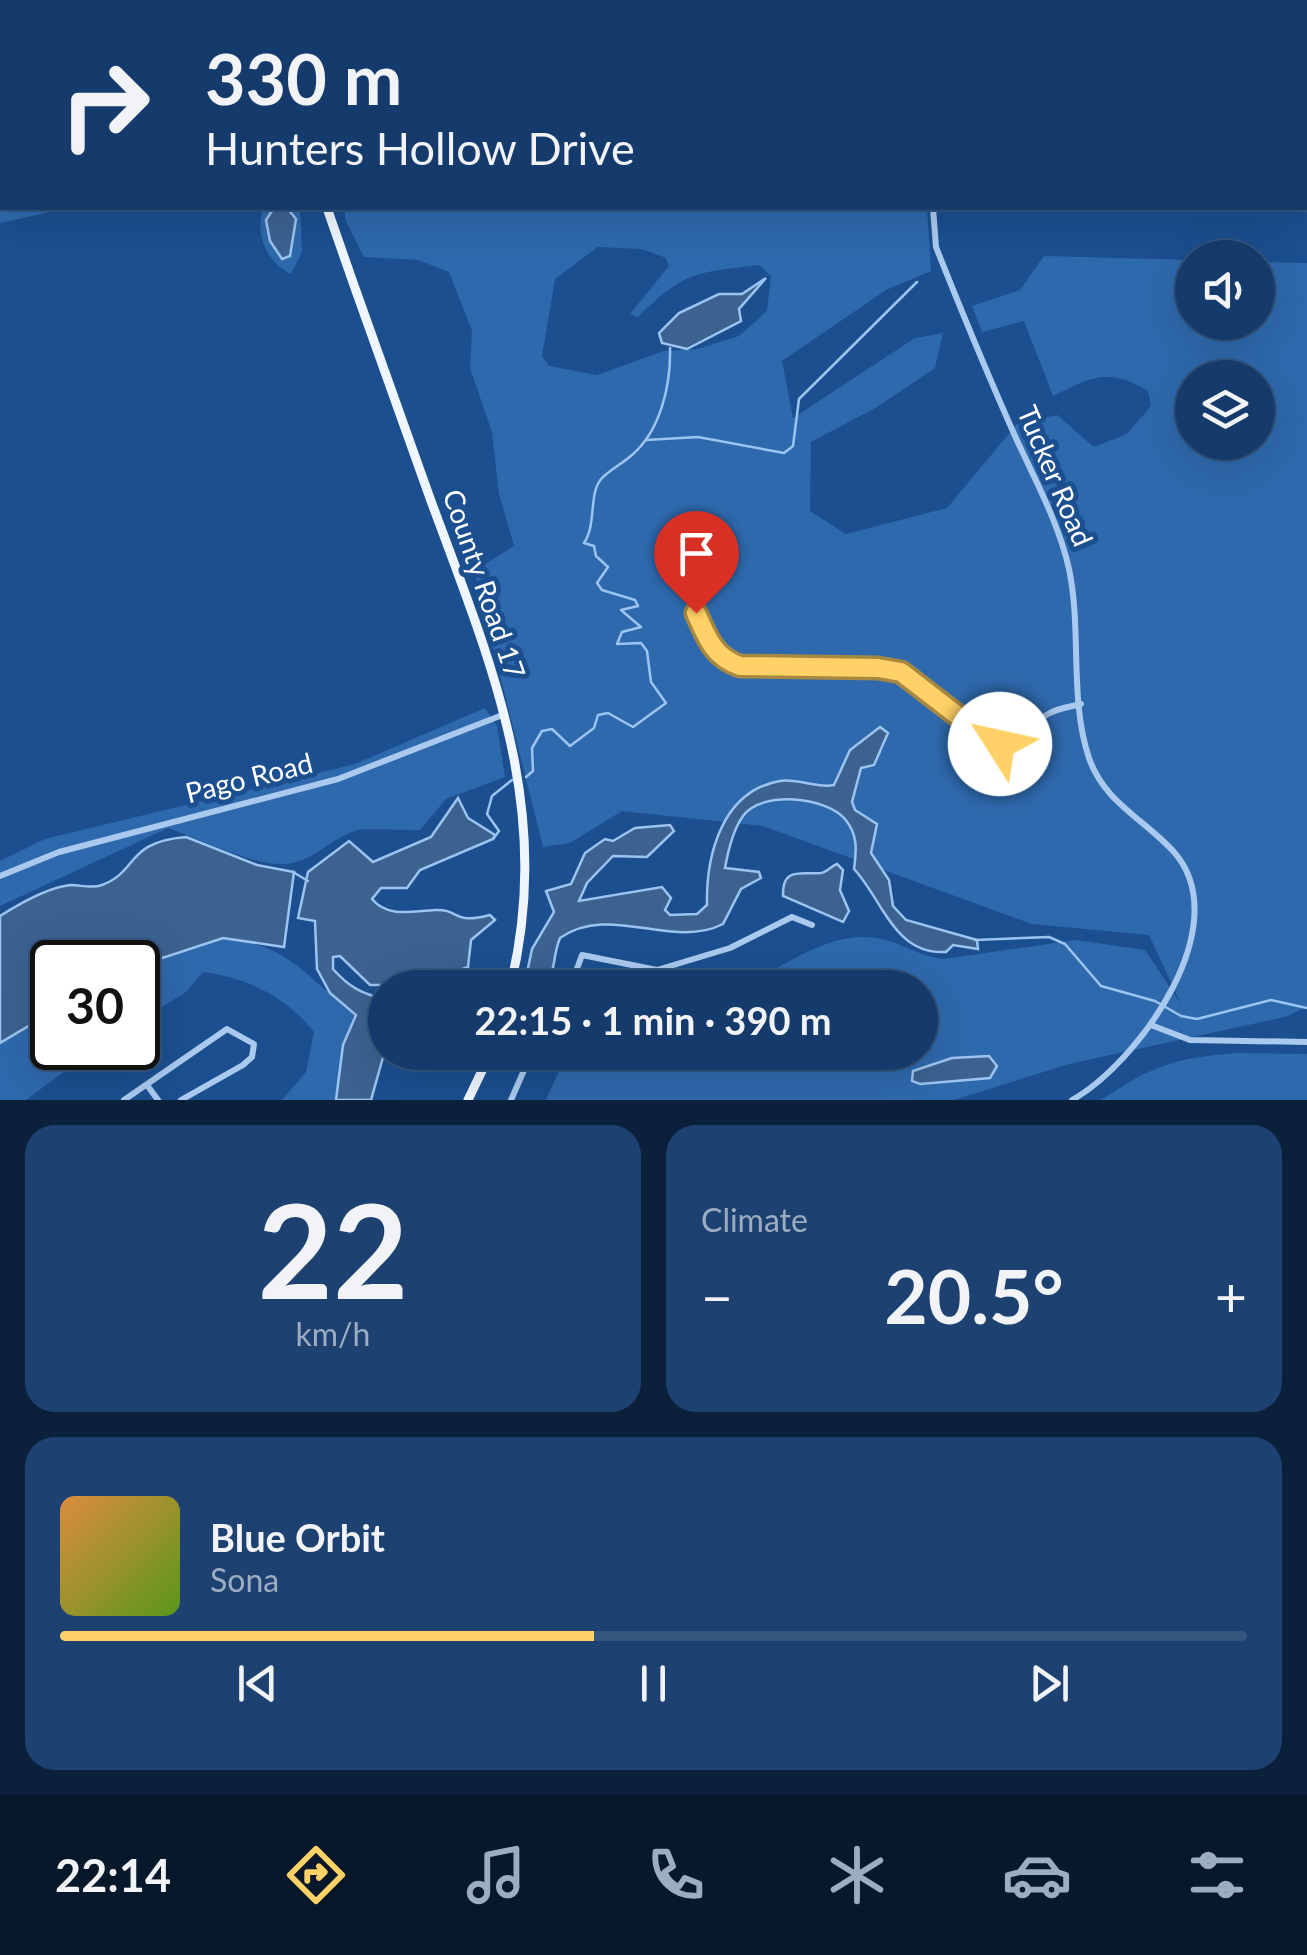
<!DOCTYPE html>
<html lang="en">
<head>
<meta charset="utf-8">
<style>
  :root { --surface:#143b6b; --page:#1d4271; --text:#f1f3f6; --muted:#9dadc1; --line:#33557e; --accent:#ffd166 }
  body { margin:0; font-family:Lato,sans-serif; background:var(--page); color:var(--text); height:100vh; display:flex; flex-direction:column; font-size:38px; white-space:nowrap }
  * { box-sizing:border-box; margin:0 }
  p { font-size:32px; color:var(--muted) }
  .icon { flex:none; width:55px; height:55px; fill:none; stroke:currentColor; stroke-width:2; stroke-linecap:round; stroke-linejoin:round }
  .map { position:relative; height:1100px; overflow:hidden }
  .details { display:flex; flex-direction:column; gap:25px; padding:25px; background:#0b203b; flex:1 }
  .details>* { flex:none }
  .hud { position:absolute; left:0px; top:0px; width:1308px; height:210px; box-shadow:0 10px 40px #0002,0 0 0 2px var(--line); background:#143b6b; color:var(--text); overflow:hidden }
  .tools { position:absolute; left:1175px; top:240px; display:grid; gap:20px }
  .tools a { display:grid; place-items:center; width:100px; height:100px; border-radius:50%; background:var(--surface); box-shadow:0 10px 40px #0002,0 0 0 2px var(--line); font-size:50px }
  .speed { position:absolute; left:30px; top:940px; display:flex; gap:20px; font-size:50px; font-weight:700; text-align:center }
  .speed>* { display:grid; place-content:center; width:130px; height:130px; border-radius:50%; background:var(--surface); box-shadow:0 10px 40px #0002,0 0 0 2px var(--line); line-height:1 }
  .speed .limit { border:5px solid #111; border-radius:15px; background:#fff; color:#111 }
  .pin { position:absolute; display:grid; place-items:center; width:85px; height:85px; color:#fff; margin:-102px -42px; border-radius:50% 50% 50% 0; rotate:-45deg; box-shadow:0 0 10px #0007 }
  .pin .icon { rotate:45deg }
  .me { position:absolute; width:110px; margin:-55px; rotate:305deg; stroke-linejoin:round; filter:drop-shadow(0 0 8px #0008) }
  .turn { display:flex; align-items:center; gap:35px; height:210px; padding:0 40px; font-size:45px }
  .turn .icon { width:130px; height:130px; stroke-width:2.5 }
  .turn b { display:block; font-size:70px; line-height:85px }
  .big { font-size:75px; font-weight:700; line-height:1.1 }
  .details .widget { flex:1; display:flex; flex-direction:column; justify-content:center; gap:15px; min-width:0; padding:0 35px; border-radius:30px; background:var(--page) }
  .details .dial { align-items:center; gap:0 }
  .dial b { font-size:130px; line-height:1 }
  .song { display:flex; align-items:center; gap:30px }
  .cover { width:120px; height:120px; border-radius:15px; background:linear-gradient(135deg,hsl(30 70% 55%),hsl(90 70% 35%)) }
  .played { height:10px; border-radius:5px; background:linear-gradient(90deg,var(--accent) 45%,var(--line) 45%) }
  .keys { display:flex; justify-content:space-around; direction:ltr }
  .heat { display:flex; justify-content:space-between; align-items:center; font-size:55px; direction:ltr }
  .details .tiles { flex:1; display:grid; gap:25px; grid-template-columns:1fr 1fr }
  .widget:last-child { grid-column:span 2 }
  .trip { position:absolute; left:368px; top:970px; width:570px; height:100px; border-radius:50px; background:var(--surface); box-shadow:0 10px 40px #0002,0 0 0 2px var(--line); font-weight:700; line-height:100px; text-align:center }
  .menu { display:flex; height:160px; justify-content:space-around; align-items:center; background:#08182b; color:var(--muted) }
  .menu .icon { width:70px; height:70px }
  .menu .active { color:var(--accent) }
  .menu b { font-size:45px; color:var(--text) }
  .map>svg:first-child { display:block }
  .green { fill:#2e69ad; fill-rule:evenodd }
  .water { fill:#3c6290; stroke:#9cc4f0; stroke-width:2.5 }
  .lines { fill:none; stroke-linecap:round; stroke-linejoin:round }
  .stream { stroke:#9cc4f0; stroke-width:2.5 }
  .minor { stroke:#a9c9ee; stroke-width:6 }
  .major { stroke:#f0f6ff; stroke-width:9 }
  .route-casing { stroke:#a68842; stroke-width:25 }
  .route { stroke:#ffd166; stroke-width:18 }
  .labels { text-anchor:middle; stroke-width:10; stroke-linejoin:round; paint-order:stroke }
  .street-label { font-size:28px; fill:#fff; stroke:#1b4f8f }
</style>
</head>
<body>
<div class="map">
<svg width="1307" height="1100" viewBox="0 0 1307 1100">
  <rect width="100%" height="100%" fill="#1b4f8f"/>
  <g class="green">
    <path d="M0 0 138 2H2V208H69L0 223Z"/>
    <path d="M424 0H803L863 2H423Z"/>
    <path d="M263 208H300L302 252 291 274C266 262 255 235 263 208Z"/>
    <path d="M345 208H927L931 271 886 290 782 361 793 418 915 338 943 333 935 368 877 407 811 442 810 511 846 534 947 508 1017 424 1057 415 1094 447 1127 434 1151 406 1148 391C1110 367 1090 377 1053 396L1024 321 982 332 972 306 1020 290 1044 256 1192 260V322H1258V262L1307 263V1007L1285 1017 1069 1064 954 1100H546L567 1053 920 1052V988L745 987C784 965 830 931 876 938 900 941 919 957 944 959L1076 940 1145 950 1181 1004 1149 935 1032 924 763 826 622 811 570 843 543 847 474 571 514 546 499 494 492 432 470 368 472 331 449 272 418 260 364 257 345 219ZM598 247 642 249 666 258 669 266 630 314 638 317C685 271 695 273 759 265L771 276 767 311 739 336 697 349 664 351 597 375 549 366 542 356 555 279ZM1192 378H1258V442H1192Z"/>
    <path d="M485 708 497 726 505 777 446 799 420 830C405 831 367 828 358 830 330 838 311 865 280 864 251 864 197 838 168 828L0 906V861L45 839 355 764Z"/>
    <path d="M223 938C293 945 304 978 355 1013L343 1045 336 1100H282L306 1072 314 1032C285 996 248 978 203 972L186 992 138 1022V966Z"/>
    <path d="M52 1012V1048H96L26 1100H0V1043Z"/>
    <path d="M1237 1053 1307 1054V1100H1101C1154 1065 1174 1058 1237 1053Z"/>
  </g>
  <g class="water">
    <path d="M274 208H287L296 219 290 256 282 259 270 241 266 220Z"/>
    <path d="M766 278 739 309 741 321 687 349 662 343 659 333 679 313 719 294H742Z"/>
    <path d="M880 727 888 733 874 765 861 768 852 802 855 810 877 824 871 853 889 880 893 906 906 920 977 940 978 949 953 945 946 952C894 955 883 900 854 869 856 852 859 836 845 819 826 797 762 790 743 816 733 830 728 851 725 868L759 872 761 878 741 889 723 924C672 950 610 903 560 938 549 964 561 988 524 987L532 949 554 912 546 891 571 884 585 853 605 839 613 841 635 828 670 825 674 831 647 857 613 856 587 883 579 901 662 887 671 898 665 910 670 915 697 914 707 905C706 855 722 791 780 781 798 778 818 789 834 785L850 750Z"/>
    <path d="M458 798 468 818 495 835 493 839 420 870 407 888H381L372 899C388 918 412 911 435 910 461 909 451 925 490 915L495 920 471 940 468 967 418 985H370L340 956 333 957V969C349 987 362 994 385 999V1050L371 1100H336L343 1045 356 1015 330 993 317 969 315 921 298 918 308 872 349 841 373 862 431 837Z"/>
    <path d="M186 837 257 865 294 872 284 947 223 938 138 966 52 962V1012L0 1043V916C19 904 48 887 71 885 81 885 92 889 102 885 139 871 125 842 186 837Z"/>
    <path d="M837 864 843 870 840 890 849 911 843 922 783 896C782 866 802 875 821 873 827 872 831 866 837 864Z"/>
    <path d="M989 1056 997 1066 990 1078 920 1084 912 1081 913 1071 952 1058Z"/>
  </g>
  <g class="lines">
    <g class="stream">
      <path d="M646 440 698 437 784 453 793 446 799 399 917 282"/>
      <path d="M526 777 533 771 532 748 542 731 552 729 570 746 594 728 598 715 608 713 633 727 666 703 651 682 647 651 641 643 617 644 622 632 641 627 621 610 638 606 635 600 602 590 597 583 608 567 596 556 594 546 584 543C597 524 588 493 602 478 610 470 623 463 632 455 661 430 671 384 670 348"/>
      <path d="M493 839 499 831 487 814 492 796 512 780"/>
      <path d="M293 872 308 881"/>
      <path d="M975 940 1049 937 1065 944 1101 986 1155 1001 1181 1016 1197 1019 1271 1000 1307 1008"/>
    </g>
    <g class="minor">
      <path d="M1305 129 1307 128"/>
      <path d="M933 208 936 247C961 310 987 373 1015 436 1034 478 1059 523 1069 569 1082 630 1069 699 1089 758 1104 802 1144 819 1174 852 1238 925 1138 1063 1072 1100"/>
      <path d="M696 613C707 637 713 657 740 666L878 668 901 672 989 741C1016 749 1027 726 1048 714 1058 708 1070 707 1081 704"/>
      <path d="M0 876 59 852 338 779 505 714"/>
      <path d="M570 988 582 955 657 970 730 948 792 917 812 925"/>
      <path d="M1151 1025 1190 1040 1307 1042"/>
      <path d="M147 1085 158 1100"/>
      <path d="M124 1100 227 1029 254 1044 252 1057 243 1065 181 1100"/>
      <path d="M511 1100 532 1052"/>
    </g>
    <g class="major">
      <path d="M256 0 257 2"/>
      <path d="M940 0 1307 1"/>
      <path d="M327 208C361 306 396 404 431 501 492 666 554 809 510 988"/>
      <path d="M468 1100 491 1052"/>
    </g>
  </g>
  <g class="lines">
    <g class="route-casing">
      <path id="route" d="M696 613C707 637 713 657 740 666L878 668 901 672 989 740 1000 744"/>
    </g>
    <use href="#route" class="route"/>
  </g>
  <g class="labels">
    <g class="street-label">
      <text transform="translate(1055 476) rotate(67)" y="10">Tucker Road</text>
      <text transform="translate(484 584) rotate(71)" y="10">County Road 17</text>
      <text transform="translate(249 778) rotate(-14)" y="10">Pago Road</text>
    </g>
  </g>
</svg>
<div class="tools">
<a><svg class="icon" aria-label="sound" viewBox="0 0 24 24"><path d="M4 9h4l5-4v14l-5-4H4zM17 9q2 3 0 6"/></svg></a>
<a><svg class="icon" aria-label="layers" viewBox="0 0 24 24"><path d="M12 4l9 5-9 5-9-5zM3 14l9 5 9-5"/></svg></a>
</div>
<div class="speed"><div class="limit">30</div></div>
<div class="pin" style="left:696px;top:613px;background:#d93025"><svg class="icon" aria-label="arrive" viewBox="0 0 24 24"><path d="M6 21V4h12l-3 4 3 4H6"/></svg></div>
<svg class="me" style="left:1000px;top:744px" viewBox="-20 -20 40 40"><circle r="19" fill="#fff"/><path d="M0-13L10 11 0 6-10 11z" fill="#ffd166"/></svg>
<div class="trip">22:15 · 1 min · 390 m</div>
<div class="hud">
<div class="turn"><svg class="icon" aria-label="right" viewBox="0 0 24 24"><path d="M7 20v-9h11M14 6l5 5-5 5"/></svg><div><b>330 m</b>Hunters Hollow Drive</div></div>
</div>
</div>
<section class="details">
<div class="tiles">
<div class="widget dial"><b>22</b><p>km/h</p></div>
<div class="widget"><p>Climate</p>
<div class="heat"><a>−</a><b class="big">20.5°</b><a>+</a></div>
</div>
<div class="widget">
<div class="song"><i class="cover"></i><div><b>Blue Orbit</b><p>Sona</p></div></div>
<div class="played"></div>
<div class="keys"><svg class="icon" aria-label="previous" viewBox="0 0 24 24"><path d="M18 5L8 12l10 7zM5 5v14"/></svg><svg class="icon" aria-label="pause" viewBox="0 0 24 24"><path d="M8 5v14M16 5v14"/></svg><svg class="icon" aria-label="next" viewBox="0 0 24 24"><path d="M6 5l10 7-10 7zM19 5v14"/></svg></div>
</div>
</div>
</section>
<nav class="menu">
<b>22:14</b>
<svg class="icon active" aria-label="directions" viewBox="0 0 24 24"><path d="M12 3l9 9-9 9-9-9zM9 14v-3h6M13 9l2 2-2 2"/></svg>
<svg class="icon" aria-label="music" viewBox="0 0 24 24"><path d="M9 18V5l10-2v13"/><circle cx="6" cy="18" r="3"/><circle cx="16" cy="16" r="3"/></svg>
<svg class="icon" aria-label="phone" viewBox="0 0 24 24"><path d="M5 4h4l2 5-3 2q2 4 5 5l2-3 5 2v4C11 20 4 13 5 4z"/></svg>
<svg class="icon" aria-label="climate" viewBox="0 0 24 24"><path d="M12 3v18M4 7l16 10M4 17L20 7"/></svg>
<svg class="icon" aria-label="car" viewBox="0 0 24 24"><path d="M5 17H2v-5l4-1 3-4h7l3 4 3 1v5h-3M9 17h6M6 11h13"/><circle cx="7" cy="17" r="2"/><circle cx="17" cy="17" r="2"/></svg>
<svg class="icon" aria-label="filters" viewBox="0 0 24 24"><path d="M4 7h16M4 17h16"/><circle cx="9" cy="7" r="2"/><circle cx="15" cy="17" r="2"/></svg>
</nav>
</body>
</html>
